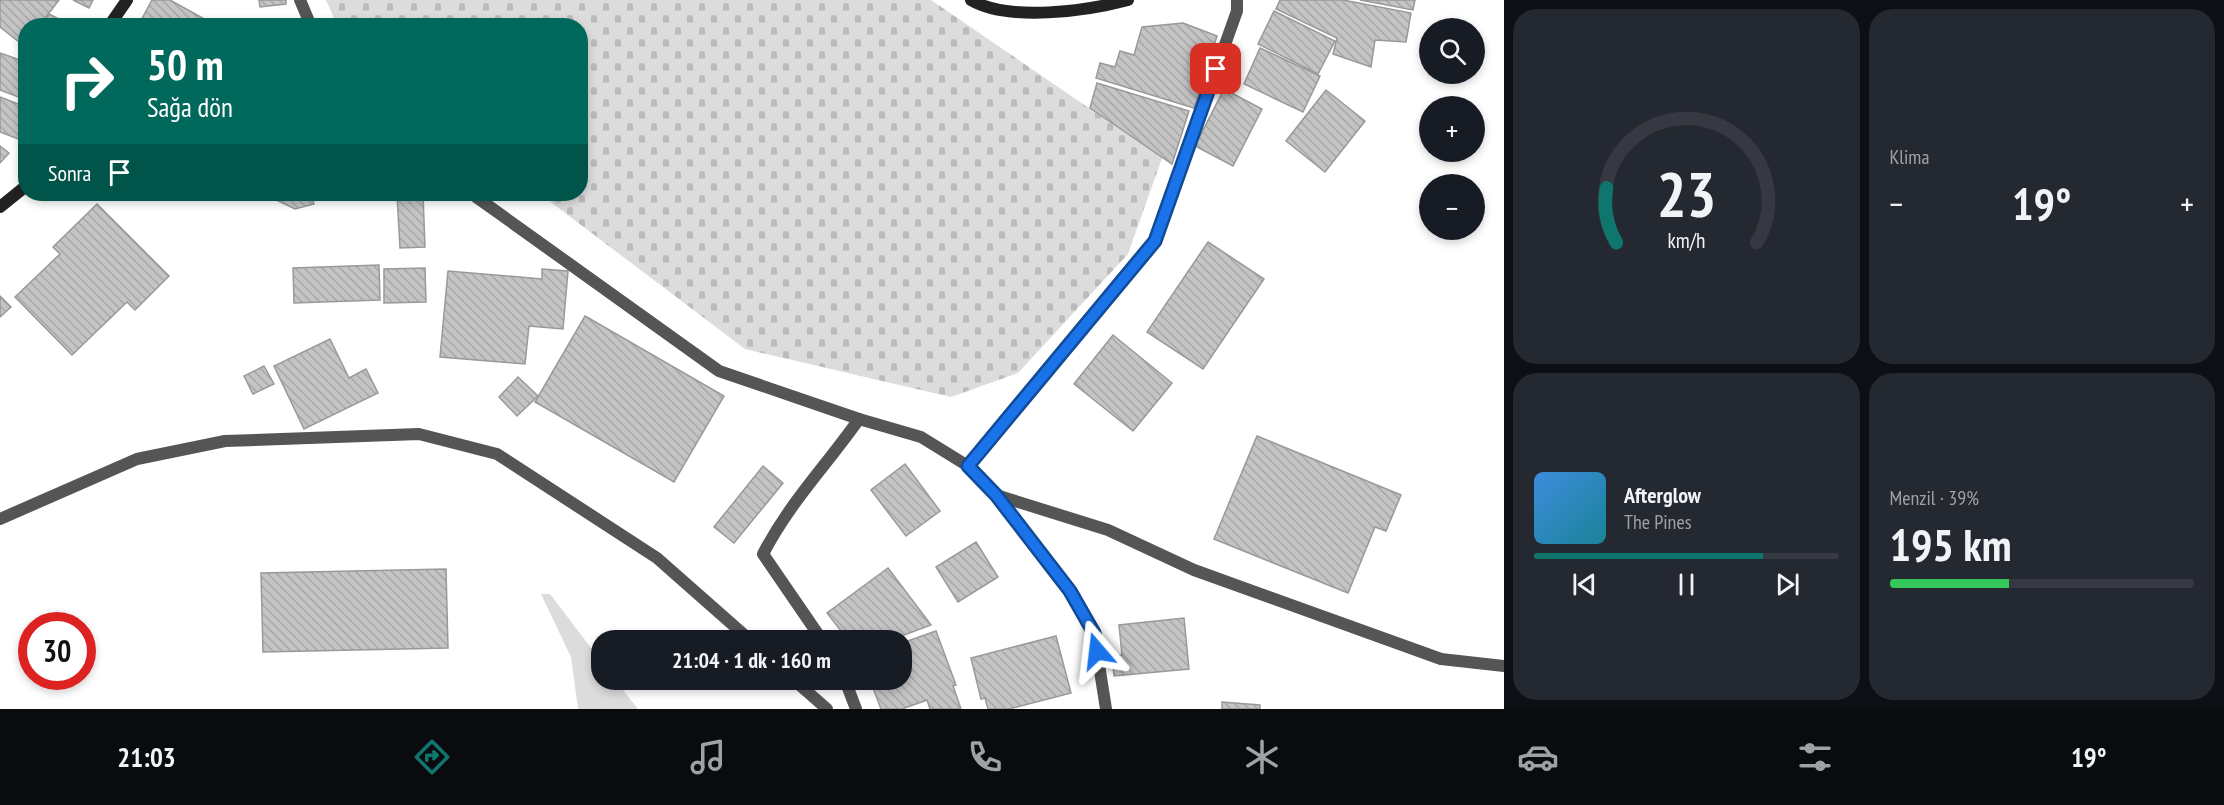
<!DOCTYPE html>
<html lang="tr">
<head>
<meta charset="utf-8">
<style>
  :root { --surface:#171b24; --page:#242831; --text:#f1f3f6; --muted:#9ea1a6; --line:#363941; --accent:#0f766e }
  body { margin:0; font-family:"PT Sans Narrow",sans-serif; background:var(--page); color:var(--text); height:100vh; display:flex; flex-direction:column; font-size:22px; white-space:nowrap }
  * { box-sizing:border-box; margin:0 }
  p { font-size:20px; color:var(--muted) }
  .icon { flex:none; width:33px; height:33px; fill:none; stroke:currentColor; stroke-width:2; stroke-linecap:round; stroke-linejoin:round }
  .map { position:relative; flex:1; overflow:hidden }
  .panel { display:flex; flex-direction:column; gap:9px; padding:9px; background:#0d0f14; width:720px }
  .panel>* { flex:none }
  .hud { position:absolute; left:18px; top:18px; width:570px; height:183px; border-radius:24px; box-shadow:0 3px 9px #0003; background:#00695c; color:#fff; overflow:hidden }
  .tools { position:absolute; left:1419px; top:18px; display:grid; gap:12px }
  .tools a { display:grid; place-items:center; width:66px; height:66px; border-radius:50%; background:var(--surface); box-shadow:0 3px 9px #0003; font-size:30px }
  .speed { position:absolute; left:18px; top:612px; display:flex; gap:12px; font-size:30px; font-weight:700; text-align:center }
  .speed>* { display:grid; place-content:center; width:78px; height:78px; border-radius:50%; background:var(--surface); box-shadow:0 3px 9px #0003; line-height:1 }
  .speed .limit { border:9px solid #d22; background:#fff; color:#111 }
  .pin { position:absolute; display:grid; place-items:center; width:51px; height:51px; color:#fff; margin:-26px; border-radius:12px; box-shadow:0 3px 9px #0006 }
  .me { position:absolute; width:66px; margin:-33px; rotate:343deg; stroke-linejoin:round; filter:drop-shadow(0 0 4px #0008) }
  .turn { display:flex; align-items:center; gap:21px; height:126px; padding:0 30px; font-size:27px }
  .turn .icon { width:78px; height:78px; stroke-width:2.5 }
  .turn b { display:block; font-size:42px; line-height:51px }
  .then { display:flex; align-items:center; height:57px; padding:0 30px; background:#0003; gap:12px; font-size:22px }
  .big { font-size:45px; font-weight:700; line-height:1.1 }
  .panel .widget { flex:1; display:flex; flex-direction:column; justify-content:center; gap:9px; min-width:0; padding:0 21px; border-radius:24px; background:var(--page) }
  .panel .dial { align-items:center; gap:0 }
  .dial svg { height:156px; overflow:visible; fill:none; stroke:var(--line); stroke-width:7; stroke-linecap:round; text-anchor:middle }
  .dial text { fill:var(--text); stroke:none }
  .song { display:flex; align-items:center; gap:18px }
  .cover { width:72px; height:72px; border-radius:9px; background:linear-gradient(135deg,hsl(210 70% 55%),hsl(190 70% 35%)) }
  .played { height:6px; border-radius:3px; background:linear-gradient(90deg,var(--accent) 75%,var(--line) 75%) }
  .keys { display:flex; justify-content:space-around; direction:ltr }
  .heat { display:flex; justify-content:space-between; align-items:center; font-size:33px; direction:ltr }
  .charge { height:9px; border-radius:4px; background:linear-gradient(90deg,#34c759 39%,var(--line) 0) }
  .panel .tiles { flex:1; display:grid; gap:9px; grid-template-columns:repeat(2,1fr) }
  .trip { position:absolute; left:591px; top:630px; width:321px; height:60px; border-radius:24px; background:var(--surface); box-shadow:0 3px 9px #0003; font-weight:700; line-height:60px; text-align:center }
  .tab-bar { display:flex; height:96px; justify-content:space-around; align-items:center; background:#090b0e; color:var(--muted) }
  .tab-bar .icon { width:42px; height:42px }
  .tab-bar .current { color:var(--accent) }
  .tab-bar b { font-size:27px; color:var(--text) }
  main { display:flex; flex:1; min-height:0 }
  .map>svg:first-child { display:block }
  .green { fill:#dcdcdc }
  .cemetery { fill:url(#cemetery-stones) }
  .building { fill:url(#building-back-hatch); stroke:#999; stroke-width:1.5 }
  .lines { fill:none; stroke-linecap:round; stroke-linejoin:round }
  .street { stroke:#555; stroke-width:12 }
  .secondary { stroke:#222; stroke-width:12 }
  .route-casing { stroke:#114b97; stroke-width:15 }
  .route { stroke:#1a73e8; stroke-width:10 }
</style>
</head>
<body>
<main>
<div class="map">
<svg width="1504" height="709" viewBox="0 0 1504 709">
  <defs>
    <pattern id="cemetery-stones" width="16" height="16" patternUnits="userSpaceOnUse" patternTransform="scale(1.5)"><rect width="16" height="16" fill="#dcdcdc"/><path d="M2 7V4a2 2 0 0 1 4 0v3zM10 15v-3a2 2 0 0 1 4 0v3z" fill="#bbb"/></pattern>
    <pattern id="building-back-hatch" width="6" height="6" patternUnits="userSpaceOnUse" patternTransform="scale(1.5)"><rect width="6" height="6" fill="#c4c4c4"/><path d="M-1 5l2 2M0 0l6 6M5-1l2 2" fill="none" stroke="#a7a7a7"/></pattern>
  </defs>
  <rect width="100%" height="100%" fill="#fff"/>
  <path class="green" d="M541 594H550L601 661 602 680H615L638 709H578L571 657Z"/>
  <path class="cemetery" d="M326 0H931L1162 158 1128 254 1018 373 951 397 745 349 540 194H580V26L337 25Z"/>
  <g class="building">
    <path d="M0 0H59L39 26H26V42L23 45 0 27Z"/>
    <path d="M73 0H93L89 8Z"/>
    <path d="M152 0H170L217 26H138Z"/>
    <path d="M259 0H286V4L260 7Z"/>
    <path d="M1280 0H1343L1411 13 1406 42 1375 40 1371 67 1333 54 1337 38 1276 9Z"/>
    <path d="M1360 0H1415L1413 10Z"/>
    <path d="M1274 11 1335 41 1318 74 1258 44Z"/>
    <path d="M49 14 59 19 56 26H43Z"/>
    <path d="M1183 23 1217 36 1194 108 1096 78 1100 63 1115 67 1120 51 1134 55 1142 27Z"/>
    <path d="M1260 48 1320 76 1303 112 1244 84Z"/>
    <path d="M0 53 26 62V100L0 90Z"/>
    <path d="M1097 83 1189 111 1172 164 1090 108Z"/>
    <path d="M1224 89 1262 109 1233 166 1195 146Z"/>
    <path d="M1326 90 1365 121 1325 172 1286 141Z"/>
    <path d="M0 97 26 107V142L0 132Z"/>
    <path d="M0 146 9 153 0 163Z"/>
    <path d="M143 194H211V196L143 200Z"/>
    <path d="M264 194H311L314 204 295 209Z"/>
    <path d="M397 194H423L425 247 400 248Z"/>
    <path d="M97 204 169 276 135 310 127 302 72 355 15 297 60 254 53 247Z"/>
    <path d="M1208 242 1264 279 1203 369 1147 332Z"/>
    <path d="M379 265 380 300 294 303 293 268Z"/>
    <path d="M425 268 426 302 384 303V269Z"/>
    <path d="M542 269 568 271 563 329 529 326 525 364 440 357 448 271 542 279Z"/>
    <path d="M0 296 11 307 0 317Z"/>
    <path d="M585 316 724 396 674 482 535 402Z"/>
    <path d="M1113 335 1172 383 1133 431 1074 384Z"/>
    <path d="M330 339 349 378 366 369 378 393 304 429 274 366Z"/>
    <path d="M264 366 274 384 253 394 244 376Z"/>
    <path d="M518 377 538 396 517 416 499 397Z"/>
    <path d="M1257 436 1401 495 1386 531 1375 527 1348 593 1214 539Z"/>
    <path d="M905 464 940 511 906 536 871 490Z"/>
    <path d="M763 466 783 483 734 543 714 527Z"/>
    <path d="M976 542 998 577 958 602 936 567Z"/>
    <path d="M888 568 931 625 891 640H848L827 613Z"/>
    <path d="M446 569 448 648 263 652 261 573Z"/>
    <path d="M1184 618 1189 669 1114 676 1112 656 1122 655 1119 625Z"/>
    <path d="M936 631 956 685 953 686 961 709H930L927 700 902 709H881L870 680H902V643Z"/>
    <path d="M1056 636 1071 693 1009 709H988L985 698 981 699 971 658Z"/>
    <path d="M1222 702 1260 705V709H1222Z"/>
  </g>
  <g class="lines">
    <g class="street">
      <path d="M300 0 311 26"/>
      <path d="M472 194 719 371 859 419 921 437 968 466 996 495 1070 591 1094 633 1106 709"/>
      <path d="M968 466 1155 241 1237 11V0"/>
      <path d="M996 495 1108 530 1194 570 1441 659 1504 666"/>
      <path d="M0 519 137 459 225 441 419 434 497 454 657 558 750 640"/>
      <path d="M822 640 763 554C790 502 826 466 859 419"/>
      <path d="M794 680 827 709"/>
      <path d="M845 680 856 709"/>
    </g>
    <g class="secondary">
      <path d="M971 0C1009 22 1087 11 1128 0"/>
      <path d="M109 26 127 0"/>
      <path d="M0 207 26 186"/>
    </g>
  </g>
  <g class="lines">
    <g class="route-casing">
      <path id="route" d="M1097 651 1094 633 1070 591 996 495 968 466 1155 241 1216 69"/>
    </g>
    <use href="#route" class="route"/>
  </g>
</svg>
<div class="tools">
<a><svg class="icon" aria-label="search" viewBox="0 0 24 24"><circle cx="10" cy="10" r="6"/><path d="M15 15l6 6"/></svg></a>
<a>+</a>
<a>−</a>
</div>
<div class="speed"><div class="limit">30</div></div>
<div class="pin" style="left:1216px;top:69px;background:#d93025"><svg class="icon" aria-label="arrive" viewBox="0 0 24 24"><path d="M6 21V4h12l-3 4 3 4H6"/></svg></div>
<svg class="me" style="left:1097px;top:651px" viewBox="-20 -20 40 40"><path d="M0-17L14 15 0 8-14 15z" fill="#1a73e8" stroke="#fff" stroke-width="4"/></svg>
<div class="trip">21:04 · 1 dk · 160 m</div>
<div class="hud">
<div class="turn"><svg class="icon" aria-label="right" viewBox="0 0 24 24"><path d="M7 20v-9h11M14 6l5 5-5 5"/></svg><div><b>50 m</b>Sağa dön</div></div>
<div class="then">Sonra<svg class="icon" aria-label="arrive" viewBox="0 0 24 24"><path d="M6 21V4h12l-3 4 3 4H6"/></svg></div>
</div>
</div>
<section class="panel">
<div class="tiles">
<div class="widget dial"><svg viewBox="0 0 100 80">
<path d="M14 69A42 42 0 1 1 86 69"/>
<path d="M14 69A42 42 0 0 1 9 41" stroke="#0f766e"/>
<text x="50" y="56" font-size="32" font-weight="700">23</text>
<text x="50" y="72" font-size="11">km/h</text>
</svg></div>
<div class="widget"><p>Klima</p>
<div class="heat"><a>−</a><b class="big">19°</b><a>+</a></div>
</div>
<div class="widget">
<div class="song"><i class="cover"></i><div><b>Afterglow</b><p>The Pines</p></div></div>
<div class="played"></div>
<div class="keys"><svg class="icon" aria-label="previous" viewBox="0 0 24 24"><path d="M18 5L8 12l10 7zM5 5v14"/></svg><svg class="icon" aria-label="pause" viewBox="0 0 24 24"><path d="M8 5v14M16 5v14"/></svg><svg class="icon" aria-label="next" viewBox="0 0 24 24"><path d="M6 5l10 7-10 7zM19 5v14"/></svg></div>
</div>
<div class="widget"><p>Menzil · 39%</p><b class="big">195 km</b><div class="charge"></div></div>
</div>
</section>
</main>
<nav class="tab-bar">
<b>21:03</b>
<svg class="icon current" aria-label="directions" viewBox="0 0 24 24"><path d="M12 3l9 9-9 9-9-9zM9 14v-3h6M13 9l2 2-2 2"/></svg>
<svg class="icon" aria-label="music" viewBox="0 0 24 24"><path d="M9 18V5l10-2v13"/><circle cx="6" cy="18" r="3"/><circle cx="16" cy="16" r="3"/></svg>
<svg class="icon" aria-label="phone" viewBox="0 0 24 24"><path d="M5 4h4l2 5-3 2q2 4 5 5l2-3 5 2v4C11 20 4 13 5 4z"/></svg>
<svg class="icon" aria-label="climate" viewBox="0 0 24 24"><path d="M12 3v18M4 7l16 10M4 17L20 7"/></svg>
<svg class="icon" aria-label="car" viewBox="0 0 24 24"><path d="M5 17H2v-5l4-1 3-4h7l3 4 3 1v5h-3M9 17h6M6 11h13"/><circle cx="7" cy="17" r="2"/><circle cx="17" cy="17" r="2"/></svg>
<svg class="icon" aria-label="filters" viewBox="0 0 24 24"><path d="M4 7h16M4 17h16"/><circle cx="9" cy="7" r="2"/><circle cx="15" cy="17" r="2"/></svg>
<b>19°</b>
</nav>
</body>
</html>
